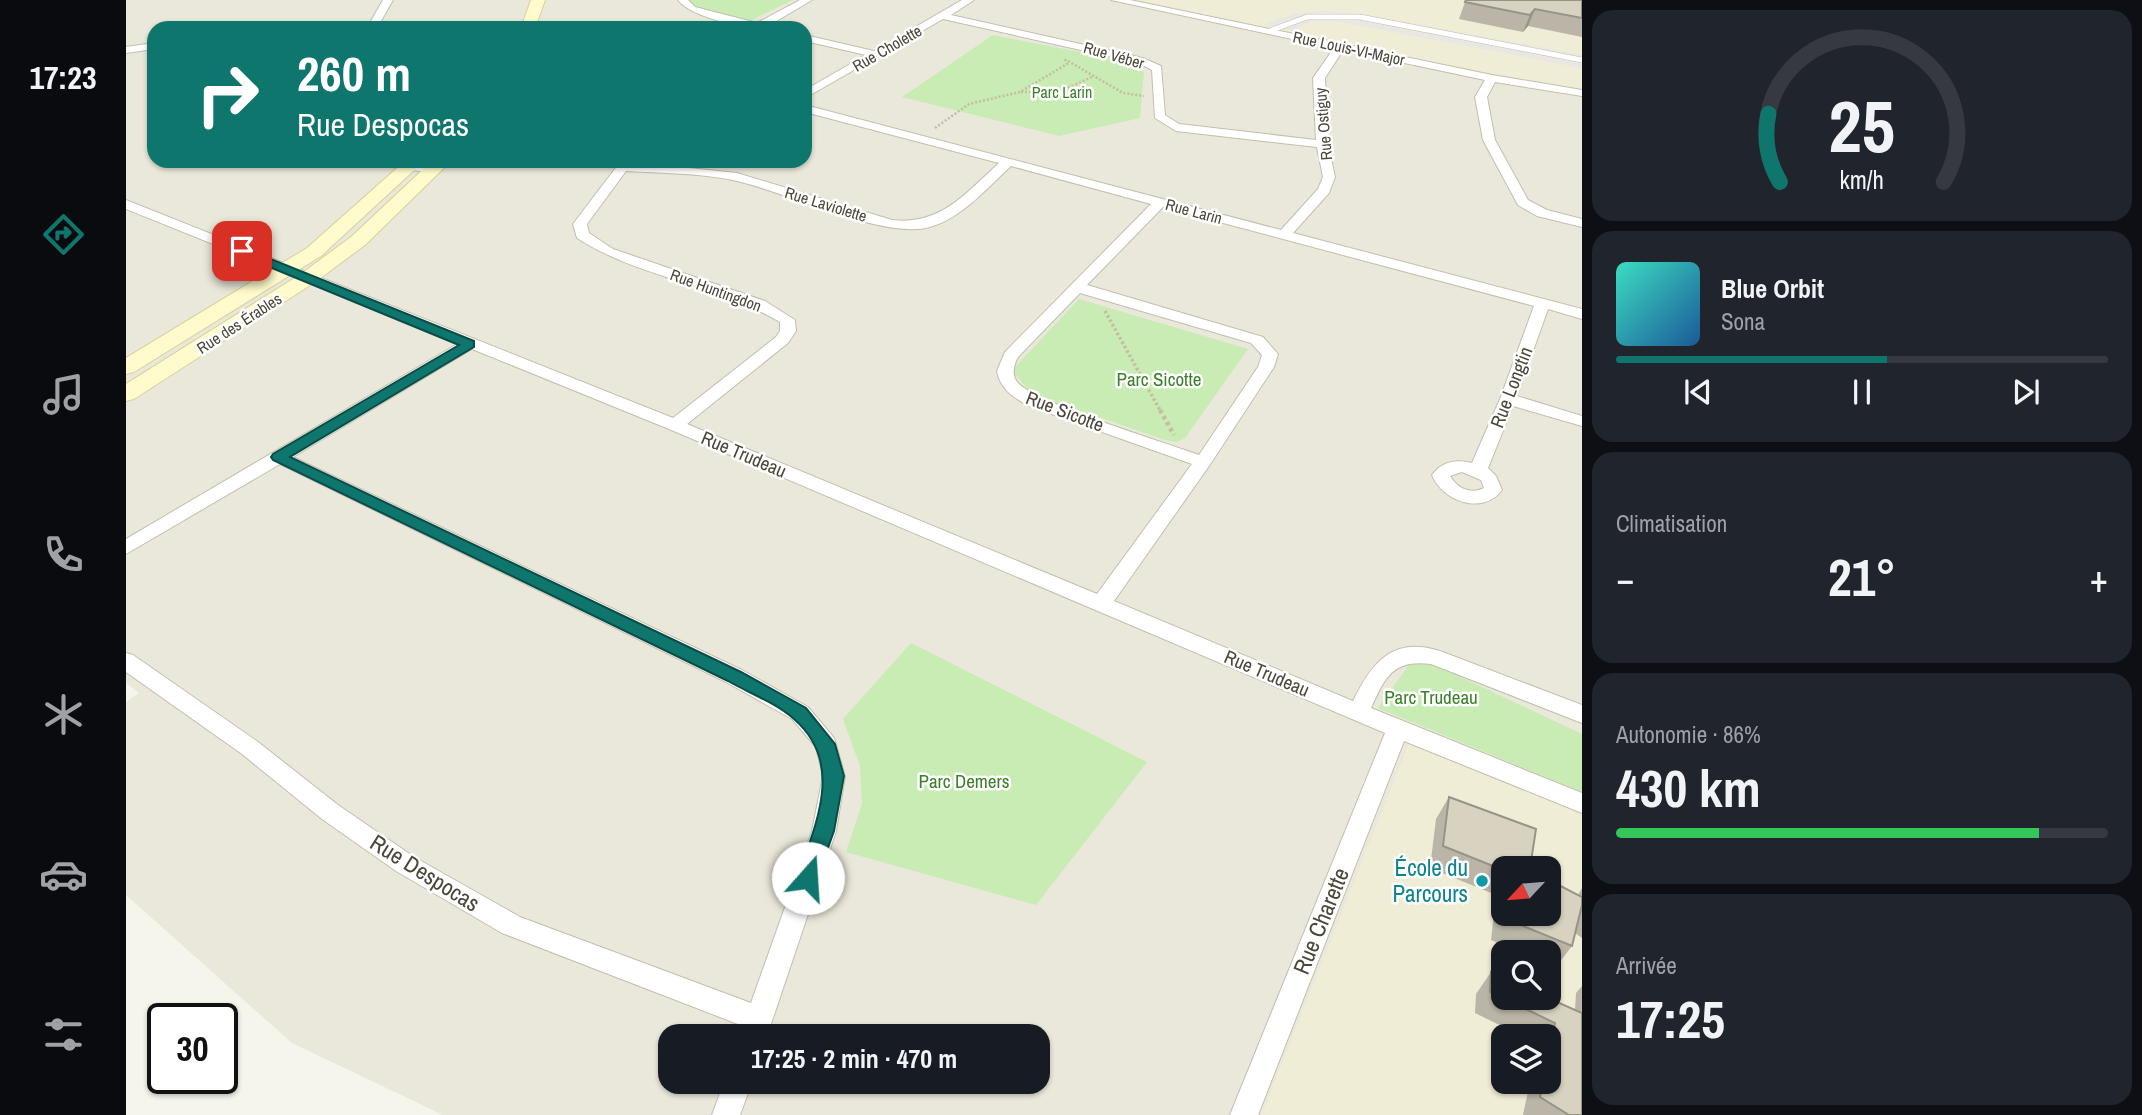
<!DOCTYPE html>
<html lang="fr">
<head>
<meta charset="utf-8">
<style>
  :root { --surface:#171b24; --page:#20242c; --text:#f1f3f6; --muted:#9ea1a6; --line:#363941; --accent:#0f766e }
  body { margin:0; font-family:"Archivo Narrow",sans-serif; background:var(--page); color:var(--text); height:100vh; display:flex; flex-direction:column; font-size:26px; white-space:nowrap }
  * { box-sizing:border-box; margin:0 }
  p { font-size:23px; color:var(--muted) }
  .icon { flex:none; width:38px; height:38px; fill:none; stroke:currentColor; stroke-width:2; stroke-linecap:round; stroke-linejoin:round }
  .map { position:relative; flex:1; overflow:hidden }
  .details { display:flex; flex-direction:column; gap:10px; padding:10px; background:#0d0f14; width:560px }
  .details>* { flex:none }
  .guide { position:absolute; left:21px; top:21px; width:665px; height:147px; border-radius:21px; box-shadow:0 2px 5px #0004; background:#0f766e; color:#fff; overflow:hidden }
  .needle { width:46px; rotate:244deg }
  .fabs { position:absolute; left:1365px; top:856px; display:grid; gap:14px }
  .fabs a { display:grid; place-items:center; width:70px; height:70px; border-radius:14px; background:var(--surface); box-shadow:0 2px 5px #0004; font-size:35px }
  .speed { position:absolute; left:21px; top:1003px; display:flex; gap:14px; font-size:35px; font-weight:700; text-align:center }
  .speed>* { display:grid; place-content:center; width:91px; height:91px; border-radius:50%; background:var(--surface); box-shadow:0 2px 5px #0004; line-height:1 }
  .speed .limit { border:4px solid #111; border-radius:10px; background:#fff; color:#111 }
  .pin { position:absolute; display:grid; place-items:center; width:60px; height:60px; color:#fff; margin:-30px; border-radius:14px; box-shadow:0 4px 10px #0006 }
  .me { position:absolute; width:77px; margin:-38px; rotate:19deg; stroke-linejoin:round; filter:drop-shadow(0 0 5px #0008) }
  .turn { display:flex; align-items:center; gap:24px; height:147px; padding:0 35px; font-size:32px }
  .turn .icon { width:91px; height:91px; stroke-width:2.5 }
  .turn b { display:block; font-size:49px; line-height:60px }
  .big { font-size:52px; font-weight:700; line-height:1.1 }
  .details .tile { flex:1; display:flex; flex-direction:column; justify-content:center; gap:10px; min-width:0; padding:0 24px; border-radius:21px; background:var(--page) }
  .details .dial { align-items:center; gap:0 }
  .dial svg { height:182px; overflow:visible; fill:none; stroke:var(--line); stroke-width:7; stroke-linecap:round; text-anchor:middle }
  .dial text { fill:var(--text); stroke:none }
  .song { display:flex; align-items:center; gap:21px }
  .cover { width:84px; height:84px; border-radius:10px; background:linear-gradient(135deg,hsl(170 70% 55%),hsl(210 70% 35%)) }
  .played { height:7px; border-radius:4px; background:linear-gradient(90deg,var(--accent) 55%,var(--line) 55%) }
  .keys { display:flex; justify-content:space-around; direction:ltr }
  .heat { display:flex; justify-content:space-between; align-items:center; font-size:38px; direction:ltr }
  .charge { height:10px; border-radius:5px; background:linear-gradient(90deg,#34c759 86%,var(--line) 0) }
  .trip { position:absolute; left:532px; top:1024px; width:392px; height:70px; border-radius:21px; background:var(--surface); box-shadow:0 2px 5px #0004; font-weight:700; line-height:70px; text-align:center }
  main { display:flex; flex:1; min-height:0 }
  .tab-bar { display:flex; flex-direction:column; width:126px; justify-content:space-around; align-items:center; background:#090b0e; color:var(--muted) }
  .tab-bar .icon { width:49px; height:49px }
  .tab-bar .active { color:var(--accent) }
  .tab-bar b { font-size:32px; color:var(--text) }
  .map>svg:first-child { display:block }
  .residential { fill:#eae8da; fill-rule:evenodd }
  .education { fill:#efedd5; fill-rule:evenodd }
  .green { fill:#c9ebb4 }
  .parking { fill:#e8e7e3 }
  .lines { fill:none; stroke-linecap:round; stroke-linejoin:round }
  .lane-casing { stroke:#c2bfae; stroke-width:6 }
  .street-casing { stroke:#c2bfae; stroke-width:2 }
  .secondary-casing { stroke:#d7d19b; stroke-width:2 }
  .path-far2 { stroke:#c5be9e; stroke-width:2.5; stroke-dasharray:2 2; stroke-linecap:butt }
  .path-far1 { stroke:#c5be9e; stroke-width:3.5; stroke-dasharray:2.5 2.5; stroke-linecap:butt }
  .path { stroke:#c5be9e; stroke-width:4.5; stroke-dasharray:3.5 3.5; stroke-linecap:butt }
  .lane { stroke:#fff; stroke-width:5 }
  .street { fill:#fff; fill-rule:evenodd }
  .secondary { fill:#fffbcd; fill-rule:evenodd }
  .wall { fill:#bab5a6 }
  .shaded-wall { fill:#979487 }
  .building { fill:#d8d3c1; stroke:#979487; stroke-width:2 }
  .route { fill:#0f766e; stroke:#0a4d48; stroke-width:2 }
  .culture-dot { fill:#0f9aa8; stroke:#fff; stroke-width:2.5 }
  .labels { text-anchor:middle; stroke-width:5; stroke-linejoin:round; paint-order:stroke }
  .far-street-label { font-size:16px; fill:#4b4739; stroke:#fff }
  .far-park-label { font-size:16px; fill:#3b8028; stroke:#fff }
  .park-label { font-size:19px; fill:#3b8028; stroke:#fff }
  .street-label { font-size:19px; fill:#4b4739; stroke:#fff }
  .near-culture-label { font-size:23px; fill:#0d838f; stroke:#fff; text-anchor:end }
  .near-street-label { font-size:23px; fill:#4b4739; stroke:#fff }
</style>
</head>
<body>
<main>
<nav class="tab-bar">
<b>17:23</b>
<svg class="icon active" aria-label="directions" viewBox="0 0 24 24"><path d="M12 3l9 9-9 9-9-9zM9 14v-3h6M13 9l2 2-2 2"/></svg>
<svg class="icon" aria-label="music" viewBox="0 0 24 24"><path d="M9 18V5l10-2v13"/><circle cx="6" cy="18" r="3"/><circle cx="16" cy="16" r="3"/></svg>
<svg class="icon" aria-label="phone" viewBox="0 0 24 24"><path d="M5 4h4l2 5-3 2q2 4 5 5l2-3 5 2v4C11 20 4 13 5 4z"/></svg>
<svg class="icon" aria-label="climate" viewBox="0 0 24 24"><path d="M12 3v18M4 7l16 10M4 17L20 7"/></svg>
<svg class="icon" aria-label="car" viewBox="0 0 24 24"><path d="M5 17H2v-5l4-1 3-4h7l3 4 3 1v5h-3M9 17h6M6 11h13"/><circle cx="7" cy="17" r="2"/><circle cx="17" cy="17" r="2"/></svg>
<svg class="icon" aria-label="filters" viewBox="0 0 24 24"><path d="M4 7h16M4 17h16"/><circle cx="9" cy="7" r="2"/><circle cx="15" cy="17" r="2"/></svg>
</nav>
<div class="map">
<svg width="1456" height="1115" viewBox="0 0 1456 1115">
  <rect width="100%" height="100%" fill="#f6f5ec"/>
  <path class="residential" d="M0 0H999L1366 75 1456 90V805L1287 735 1136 1115H317L166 1043 0 895V702L13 693 0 683ZM28 28H679V161H28ZM544 1036H912V1082H544Z"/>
  <g class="education">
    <path d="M1000 0H1456V90L1366 75Z"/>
    <path d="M1284 742 1456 813V1115H1136ZM1377 868H1423V914H1377ZM1377 952H1423V998H1377ZM1377 1036H1423V1082H1377Z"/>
  </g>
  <g class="green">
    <path d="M562 0H667L625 20 570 9Z"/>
    <path d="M867 35 1005 62 1018 72 1014 118 933 136 776 97Z"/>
    <path d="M953 299 1122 349 1059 438 1051 442 1039 440 906 394 889 374V367Z"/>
    <path d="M785 643 1021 762 910 905 720 852 736 804 734 766 717 719Z"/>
    <path d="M1301 661 1456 734V792L1252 708 1285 662Z"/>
  </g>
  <path class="parking" d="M1201 11 1237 14 1456 55V68L1215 22H1184L1167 31 1137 25 1172 13Z"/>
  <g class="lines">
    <g class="lane-casing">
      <path id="lane" d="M1144 31 1181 17H1234L1456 60"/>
    </g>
    <g class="street-casing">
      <g id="street">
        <path d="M257 0H267L251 28H241Z"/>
        <path d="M552 0H562L569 7 631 23 674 0H686L642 26 643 28C619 28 567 19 552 0Z"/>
        <path d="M836 0H848L825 15 1017 58 1035 66 1039 115 1053 124 1190 140 1187 78 1208 48 985 0H1004L1366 75 1456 90V96L1369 82 1361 97 1369 140 1402 200 1421 210 1456 219V227L1411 216 1392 205 1357 140 1349 97 1359 80 1217 50 1199 78 1202 144 1209 177 1203 193 1167 233 1456 309V319L1422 309 1391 396 1456 416V426L1387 406 1362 468 1370 476 1376 490C1357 516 1316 501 1306 475 1316 461 1330 459 1346 463L1374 399 1408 306 1037 207 961 285 1137 337 1152 354 1148 367 1083 466 988 601 1227 701C1246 662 1267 636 1314 651L1456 705V723L1305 664C1267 659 1259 677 1245 708L1456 793V813L1278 741 1132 1115H1104L1259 733 543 429 346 349 167 457 616 670 682 707 708 738 719 776 710 831 641 1036H613L617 1026 376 933 270 871 196 819 116 754 0 672V653L7 655 132 742 212 805 288 857 394 917 625 1003 686 831 697 776 690 747 666 719 600 682 154 464 0 554V539L333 343 0 209V200L547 418 650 337 654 331V322C590 284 513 278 451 238L447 224 495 161 611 173 766 220C814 226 840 193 873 163L679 112V105L1155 230 1192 189 1197 177 1191 147 1050 131 1029 118 1026 70 1013 63 817 19 679 98V90L740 55 679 41V35L748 51ZM885 166 1025 204 879 352 871 371C874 389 888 398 903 406L1066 464 971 594 561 424 662 343 670 331 669 320 639 301 487 249 463 233 461 224 500 171C536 173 572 173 607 180 659 191 756 240 804 227 836 218 861 188 885 166ZM954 293 1125 343 1136 355 1132 367 1073 455C1041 443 908 403 891 382 885 374 888 365 892 357ZM1336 472 1355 480 1358 488C1345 495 1331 488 1324 476Z"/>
        <path d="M28 43V49L0 53V47Z"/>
        <path d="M245 161C265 161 298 157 314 169L308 173 251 165Z"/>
        <path d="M598 1082H626L614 1115H586Z"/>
      </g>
    </g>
    <g class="secondary-casing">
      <g id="secondary">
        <path d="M405 0H419L409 28H395Z"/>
        <path d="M279 161H298L195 256 8 372 0 374V358L181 248Z"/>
        <path d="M306 161H325L239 245 189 282 8 399 0 401V384L175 274 225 237Z"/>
      </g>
    </g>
    <g class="path-far2">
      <path d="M942 61 997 93 1018 96"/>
      <path d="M895 92H933L968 76"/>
      <path d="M809 128 843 104 894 92 941 64 939 59"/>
    </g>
    <path class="path-far1" d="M979 311 1035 412"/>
    <path class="path" d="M1034 410 1048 435"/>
    <use href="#lane" class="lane"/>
    <use href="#street" class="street"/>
    <use href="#secondary" class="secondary"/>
  </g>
  <g class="wall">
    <path d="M1456 0V37L1402 26 1397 32 1333 19 1339 2Z"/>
    <path d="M1323 797 1377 868V914H1423L1452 895 1456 888V938L1449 933 1446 946 1429 968 1423 965V952H1392L1365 940 1370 895 1304 868 1310 819Z"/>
    <path d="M1365 972 1449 1010 1450 993 1456 986V1115H1397L1404 1082H1423V1036H1396L1349 1013 1350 994Z"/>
  </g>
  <path class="shaded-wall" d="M1409 9 1402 26 1397 32 1404 15Z"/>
  <g class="building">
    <path d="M1340 0H1456V18L1409 9 1404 15 1339 2Z"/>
    <path d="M1323 797 1410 829 1404 868H1377V870L1317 846Z"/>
    <path d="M1423 880 1456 897V905L1446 946 1380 919 1381 914H1423Z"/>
    <path d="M1365 972 1377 978V998H1422L1456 1013V1115H1443L1414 1097 1417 1082H1423V1054L1429 1023 1364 992Z"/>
  </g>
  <path class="route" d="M112 249H120L348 341V347L164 457 615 672 680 708 709 744 718 776 708 831 689 884 682 887 674 884 671 878C690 824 719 763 668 719 650 703 623 693 602 681L147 460 145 457 147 454 333 345 112 254Z"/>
  <circle class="culture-dot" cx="1356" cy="881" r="7"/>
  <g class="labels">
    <g class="far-street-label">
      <text transform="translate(761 48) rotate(-30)" y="6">Rue Cholette</text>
      <text transform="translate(1223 48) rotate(12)" y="6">Rue Louis-VI-Major</text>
      <text transform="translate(988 55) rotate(16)" y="6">Rue Véber</text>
      <text transform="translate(1197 124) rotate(-95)" y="6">Rue Ostiguy</text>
      <text transform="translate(700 204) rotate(17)" y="6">Rue Laviolette</text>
      <text transform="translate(1068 211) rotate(15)" y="6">Rue Larin</text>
      <text transform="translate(590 290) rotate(20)" y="6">Rue Huntingdon</text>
      <text transform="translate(113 323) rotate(-33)" y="6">Rue des Érables</text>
    </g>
    <g class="far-park-label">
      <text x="936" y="98">Parc Larin</text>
    </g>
    <g class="park-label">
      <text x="1033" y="386">Parc Sicotte</text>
      <text x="1305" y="704">Parc Trudeau</text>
      <text x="838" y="788">Parc Demers</text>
    </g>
    <g class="street-label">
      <text transform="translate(1385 387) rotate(-69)" y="7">Rue Longtin</text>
      <text transform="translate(939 411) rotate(21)" y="7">Rue Sicotte</text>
      <text transform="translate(618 454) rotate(23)" y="7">Rue Trudeau</text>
      <text transform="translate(1141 673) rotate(23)" y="7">Rue Trudeau</text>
    </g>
    <g class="near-culture-label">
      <text x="1342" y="876">École du<tspan x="1342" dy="26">Parcours</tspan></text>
    </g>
    <g class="near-street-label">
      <text transform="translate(299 873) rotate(32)" y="8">Rue Despocas</text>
      <text transform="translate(1195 921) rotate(-68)" y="8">Rue Charette</text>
    </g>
  </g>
</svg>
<div class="fabs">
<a><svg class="needle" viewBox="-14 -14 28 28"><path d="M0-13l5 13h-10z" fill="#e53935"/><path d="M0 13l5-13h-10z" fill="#9ea1a6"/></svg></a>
<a><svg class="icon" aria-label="search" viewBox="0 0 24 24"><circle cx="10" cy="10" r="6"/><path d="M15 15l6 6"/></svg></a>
<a><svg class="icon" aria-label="layers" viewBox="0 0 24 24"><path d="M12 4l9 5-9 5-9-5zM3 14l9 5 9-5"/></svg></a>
</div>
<div class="speed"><div class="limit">30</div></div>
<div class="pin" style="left:116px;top:251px;background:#d93025"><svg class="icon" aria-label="arrive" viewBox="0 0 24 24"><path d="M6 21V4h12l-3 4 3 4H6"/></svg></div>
<svg class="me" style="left:682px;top:878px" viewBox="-20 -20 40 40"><circle r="19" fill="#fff"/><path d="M0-13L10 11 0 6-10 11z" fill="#0f766e"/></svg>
<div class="trip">17:25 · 2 min · 470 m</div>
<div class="guide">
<div class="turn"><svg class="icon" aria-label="right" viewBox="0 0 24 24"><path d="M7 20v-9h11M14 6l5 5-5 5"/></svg><div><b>260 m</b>Rue Despocas</div></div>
</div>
</div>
<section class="details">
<div class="tile dial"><svg viewBox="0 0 100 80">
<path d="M14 69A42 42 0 1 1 86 69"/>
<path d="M14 69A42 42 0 0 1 9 39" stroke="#0f766e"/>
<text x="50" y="56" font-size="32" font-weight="700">25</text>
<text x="50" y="72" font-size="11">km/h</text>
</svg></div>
<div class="tile">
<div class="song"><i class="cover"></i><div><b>Blue Orbit</b><p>Sona</p></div></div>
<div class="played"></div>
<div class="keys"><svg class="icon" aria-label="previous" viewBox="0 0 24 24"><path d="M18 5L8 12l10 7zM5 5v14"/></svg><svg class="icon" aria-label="pause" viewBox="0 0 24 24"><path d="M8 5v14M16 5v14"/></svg><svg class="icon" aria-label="next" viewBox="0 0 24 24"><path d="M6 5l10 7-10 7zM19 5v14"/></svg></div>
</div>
<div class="tile"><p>Climatisation</p>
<div class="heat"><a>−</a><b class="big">21°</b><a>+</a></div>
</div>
<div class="tile"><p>Autonomie · 86%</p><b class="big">430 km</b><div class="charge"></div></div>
<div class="tile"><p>Arrivée</p><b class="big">17:25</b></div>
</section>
</main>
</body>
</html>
